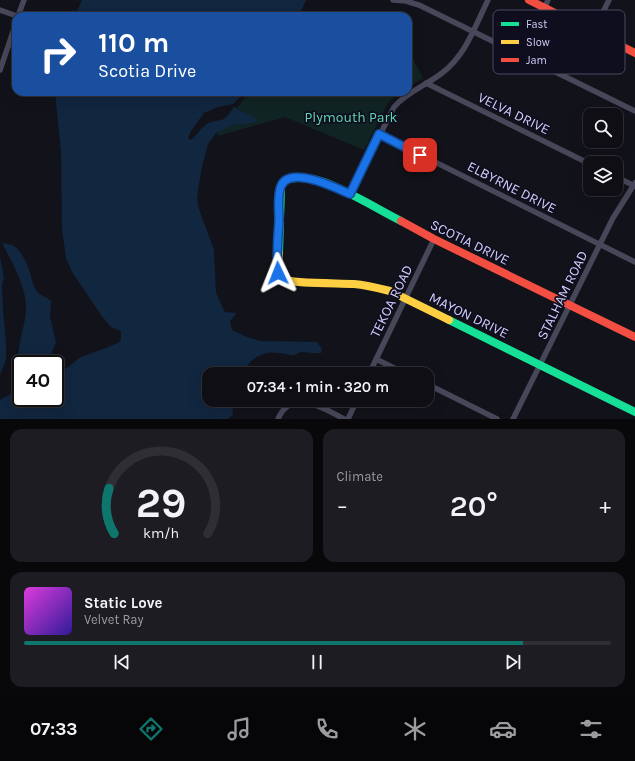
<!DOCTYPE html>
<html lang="en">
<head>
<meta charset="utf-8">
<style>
  :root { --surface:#0e0e14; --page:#1c1c22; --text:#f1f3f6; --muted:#9b9ca0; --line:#2e2e34; --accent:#0f766e }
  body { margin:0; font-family:Karla,sans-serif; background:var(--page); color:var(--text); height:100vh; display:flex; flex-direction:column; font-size:15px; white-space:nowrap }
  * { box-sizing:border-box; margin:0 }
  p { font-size:13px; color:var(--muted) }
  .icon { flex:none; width:22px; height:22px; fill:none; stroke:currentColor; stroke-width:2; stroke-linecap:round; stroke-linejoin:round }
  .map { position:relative; height:419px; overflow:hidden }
  .drawer { display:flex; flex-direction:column; gap:10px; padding:10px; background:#08080b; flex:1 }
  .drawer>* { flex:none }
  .hud { position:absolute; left:12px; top:12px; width:400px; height:84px; border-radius:12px; box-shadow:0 4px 16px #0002,0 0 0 1px var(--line); background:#1a4fa0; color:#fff; overflow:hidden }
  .fabs { position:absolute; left:583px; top:108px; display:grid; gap:8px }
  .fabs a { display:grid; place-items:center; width:40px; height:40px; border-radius:8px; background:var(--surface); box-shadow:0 4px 16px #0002,0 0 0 1px var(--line); font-size:20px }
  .speed { position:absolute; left:12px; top:355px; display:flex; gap:8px; font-size:20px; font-weight:700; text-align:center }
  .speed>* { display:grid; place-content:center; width:52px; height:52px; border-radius:50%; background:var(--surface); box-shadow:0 4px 16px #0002,0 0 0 1px var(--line); line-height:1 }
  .speed .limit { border:2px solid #111; border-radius:6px; background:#fff; color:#111 }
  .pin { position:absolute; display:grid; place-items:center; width:34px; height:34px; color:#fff; margin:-17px; border-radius:8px; box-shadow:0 2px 6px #0006 }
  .me { position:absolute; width:44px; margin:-22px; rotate:358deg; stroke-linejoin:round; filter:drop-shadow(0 0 3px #0008) }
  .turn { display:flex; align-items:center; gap:14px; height:84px; padding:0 20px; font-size:18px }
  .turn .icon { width:52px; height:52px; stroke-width:2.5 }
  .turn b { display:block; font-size:28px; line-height:34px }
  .big { font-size:30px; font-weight:600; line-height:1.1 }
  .drawer .card { flex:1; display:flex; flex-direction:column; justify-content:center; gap:6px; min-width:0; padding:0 14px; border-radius:12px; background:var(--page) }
  .drawer .dial { align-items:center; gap:0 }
  .dial svg { height:104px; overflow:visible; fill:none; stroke:var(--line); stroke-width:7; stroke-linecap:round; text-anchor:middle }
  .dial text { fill:var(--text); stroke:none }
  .song { display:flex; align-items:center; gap:12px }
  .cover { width:48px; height:48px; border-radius:6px; background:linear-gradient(135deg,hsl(300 70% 55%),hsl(250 70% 35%)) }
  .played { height:4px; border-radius:2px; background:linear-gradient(90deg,var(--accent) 85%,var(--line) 85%) }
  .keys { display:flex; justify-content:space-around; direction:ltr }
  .heat { display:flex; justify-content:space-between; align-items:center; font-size:22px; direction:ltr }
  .drawer .tiles { flex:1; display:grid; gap:10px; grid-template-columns:1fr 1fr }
  .card:last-child { grid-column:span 2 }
  .trip { position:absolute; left:202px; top:367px; width:232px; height:40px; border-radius:12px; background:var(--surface); box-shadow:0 4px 16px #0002,0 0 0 1px var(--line); font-weight:600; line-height:40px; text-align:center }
  .dock { display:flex; height:64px; justify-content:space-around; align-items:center; background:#060608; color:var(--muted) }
  .dock .icon { width:28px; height:28px }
  .dock .on { color:var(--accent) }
  .dock b { font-size:18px; color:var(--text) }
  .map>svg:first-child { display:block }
  .park { fill:#112424 }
  .water { fill:#11263f }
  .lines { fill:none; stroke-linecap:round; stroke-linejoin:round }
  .street { stroke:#47475a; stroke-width:5.5 }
  .fast { stroke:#16e098; stroke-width:8 }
  .slow { stroke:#ffcf43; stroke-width:8 }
  .jam { stroke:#f24e42; stroke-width:8 }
  .route-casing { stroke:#114b97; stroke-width:10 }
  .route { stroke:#1a73e8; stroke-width:7 }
  .labels { text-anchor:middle; stroke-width:3.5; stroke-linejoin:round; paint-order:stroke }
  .street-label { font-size:14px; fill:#d1cefb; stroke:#0f0e1e }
  .park-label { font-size:14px; fill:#60d5b1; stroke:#0f0e1e }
  .key { fill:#0f0e1e; stroke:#494860; stroke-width:1 }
  .key-label { font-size:11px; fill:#d1cefb }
</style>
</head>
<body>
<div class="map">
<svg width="635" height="419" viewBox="0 0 635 419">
  <rect width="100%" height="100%" fill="#12121a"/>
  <g class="park">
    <path d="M408 54 411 55 423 78 408 87Z"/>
    <path d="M249 92H400L388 103 364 150 285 117 218 136 217 134Z"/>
  </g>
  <g class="water">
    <path d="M82 0H306L299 16H75Z"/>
    <path d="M55 92H245L233 104 218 107 204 113 191 131 188 138 190 140 192 139C197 134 202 127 208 123 212 121 217 121 221 120 227 119 231 111 234 106 240 113 252 113 257 121L254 123 233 125 216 133 208 144 201 171 197 198 199 209 214 250 216 293 225 312 237 313 230 321 232 330 247 337 261 341 317 342 322 349 321 353C314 354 309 352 302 352 299 352 297 354 294 355 288 356 284 353 279 353 261 350 250 360 241 374H209V400H232L233 414 228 419H0V400L21 388V398H55V369L59 371 64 370 81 357 106 348 120 342 121 337V331L111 327 101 315 72 272 66 258 62 229 61 152Z"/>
    <path d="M2 243C6 244 11 244 14 246 21 250 28 265 30 273 32 279 32 284 36 290 40 296 46 296 51 301L50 317 56 342 48 362 49 364H21V370C12 354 27 326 26 306 25 284 12 262 2 243Z"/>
    <path d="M0 256 4 278 2 285 3 309 6 343V360L0 375Z"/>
  </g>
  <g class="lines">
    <g class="street">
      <path d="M393 0 406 1 419 5 635 111"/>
      <path d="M545 7 548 0"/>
      <path d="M0 10 17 16"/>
      <path d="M18 16 24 0"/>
      <path d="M593 32 609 0"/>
      <path d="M0 70 16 23"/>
      <path d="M426 83 590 164"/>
      <path d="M379 134 635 262"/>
      <path d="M616 177 635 186"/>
      <path d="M350 194 394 107C407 92 427 85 442 73 466 55 475 26 488 0"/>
      <path d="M376 359 406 374"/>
      <path d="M369 374 434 239"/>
      <path d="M427 384 497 419"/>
      <path d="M278 419C292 387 323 408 344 419"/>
      <path d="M348 419 357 400"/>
      <path d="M513 419 613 218 635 183"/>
    </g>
    <g class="fast">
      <path d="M279 253 281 187C282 185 283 183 284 182 291 175 315 179 324 182 350 192 376 208 401 221"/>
      <path d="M449 320 635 412"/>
    </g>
    <path class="slow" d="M279 253C278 261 276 273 283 279 291 284 340 283 354 284 366 285 378 288 390 291L449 320"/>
    <g class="jam">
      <path d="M529 0 635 53"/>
      <path d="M401 221 434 239 635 337"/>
    </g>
  </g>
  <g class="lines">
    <g class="route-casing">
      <path id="route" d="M278 273C276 256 278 237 279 220 279 210 277 196 281 186 290 165 336 188 350 194L379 134 420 155"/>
    </g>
    <use href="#route" class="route"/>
  </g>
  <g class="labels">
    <g class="street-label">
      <text transform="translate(514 113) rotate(26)" y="5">VELVA DRIVE</text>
      <text transform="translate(512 187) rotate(27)" y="5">ELBYRNE DRIVE</text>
      <text transform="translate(470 242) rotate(26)" y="5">SCOTIA DRIVE</text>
      <text transform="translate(562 295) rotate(-64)" y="5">STALHAM ROAD</text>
      <text transform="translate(391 301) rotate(-64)" y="5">TEKOA ROAD</text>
      <text transform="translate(469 315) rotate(26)" y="5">MAYON DRIVE</text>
    </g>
    <g class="park-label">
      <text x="351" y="122">Plymouth Park</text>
    </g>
  </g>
  <rect x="493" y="10" width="132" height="64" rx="6" class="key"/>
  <rect x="501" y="22" width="18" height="4" fill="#16e098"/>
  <rect x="501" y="40" width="18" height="4" fill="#ffcf43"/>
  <rect x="501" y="58" width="18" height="4" fill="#f24e42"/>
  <g class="key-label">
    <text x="526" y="28">Fast</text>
    <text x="526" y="46">Slow</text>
    <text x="526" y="64">Jam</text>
  </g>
</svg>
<div class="fabs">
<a><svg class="icon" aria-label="search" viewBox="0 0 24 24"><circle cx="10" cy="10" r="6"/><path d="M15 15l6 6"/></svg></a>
<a><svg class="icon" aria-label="layers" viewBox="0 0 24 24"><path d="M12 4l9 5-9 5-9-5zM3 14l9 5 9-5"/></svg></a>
</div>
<div class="speed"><div class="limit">40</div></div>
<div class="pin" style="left:420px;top:155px;background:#d93025"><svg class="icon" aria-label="arrive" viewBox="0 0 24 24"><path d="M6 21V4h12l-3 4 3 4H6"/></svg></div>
<svg class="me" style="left:278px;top:273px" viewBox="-20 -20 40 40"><path d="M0-17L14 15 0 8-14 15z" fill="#1a73e8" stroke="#fff" stroke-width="4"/></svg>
<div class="trip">07:34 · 1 min · 320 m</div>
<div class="hud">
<div class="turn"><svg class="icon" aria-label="right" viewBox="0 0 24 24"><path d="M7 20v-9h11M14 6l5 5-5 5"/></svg><div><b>110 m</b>Scotia Drive</div></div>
</div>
</div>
<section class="drawer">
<div class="tiles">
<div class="card dial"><svg viewBox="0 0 100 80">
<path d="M14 69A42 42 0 1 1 86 69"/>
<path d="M14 69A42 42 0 0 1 10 34" stroke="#0f766e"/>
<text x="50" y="56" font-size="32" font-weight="700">29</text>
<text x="50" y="72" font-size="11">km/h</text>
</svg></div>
<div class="card"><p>Climate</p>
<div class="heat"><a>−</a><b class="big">20°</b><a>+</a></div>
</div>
<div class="card">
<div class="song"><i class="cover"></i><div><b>Static Love</b><p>Velvet Ray</p></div></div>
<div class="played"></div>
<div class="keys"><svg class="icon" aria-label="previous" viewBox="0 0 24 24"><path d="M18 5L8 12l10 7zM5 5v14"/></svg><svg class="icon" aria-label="pause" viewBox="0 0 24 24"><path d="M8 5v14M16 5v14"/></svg><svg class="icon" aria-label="next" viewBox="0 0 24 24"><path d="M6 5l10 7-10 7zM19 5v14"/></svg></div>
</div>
</div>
</section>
<nav class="dock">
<b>07:33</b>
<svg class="icon on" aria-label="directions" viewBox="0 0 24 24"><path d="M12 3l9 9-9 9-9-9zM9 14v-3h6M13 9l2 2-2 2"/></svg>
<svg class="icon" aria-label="music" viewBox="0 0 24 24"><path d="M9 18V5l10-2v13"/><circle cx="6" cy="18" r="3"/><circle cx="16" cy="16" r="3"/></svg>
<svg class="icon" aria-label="phone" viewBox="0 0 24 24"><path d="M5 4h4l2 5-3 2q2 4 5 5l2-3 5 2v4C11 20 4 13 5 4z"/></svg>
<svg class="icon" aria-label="climate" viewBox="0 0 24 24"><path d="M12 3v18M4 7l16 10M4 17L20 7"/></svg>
<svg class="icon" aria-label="car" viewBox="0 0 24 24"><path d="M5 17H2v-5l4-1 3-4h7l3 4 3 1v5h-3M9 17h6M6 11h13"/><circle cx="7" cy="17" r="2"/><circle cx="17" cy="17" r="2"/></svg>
<svg class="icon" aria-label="filters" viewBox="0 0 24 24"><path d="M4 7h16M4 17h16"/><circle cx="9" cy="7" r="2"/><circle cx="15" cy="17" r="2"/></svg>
</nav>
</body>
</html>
